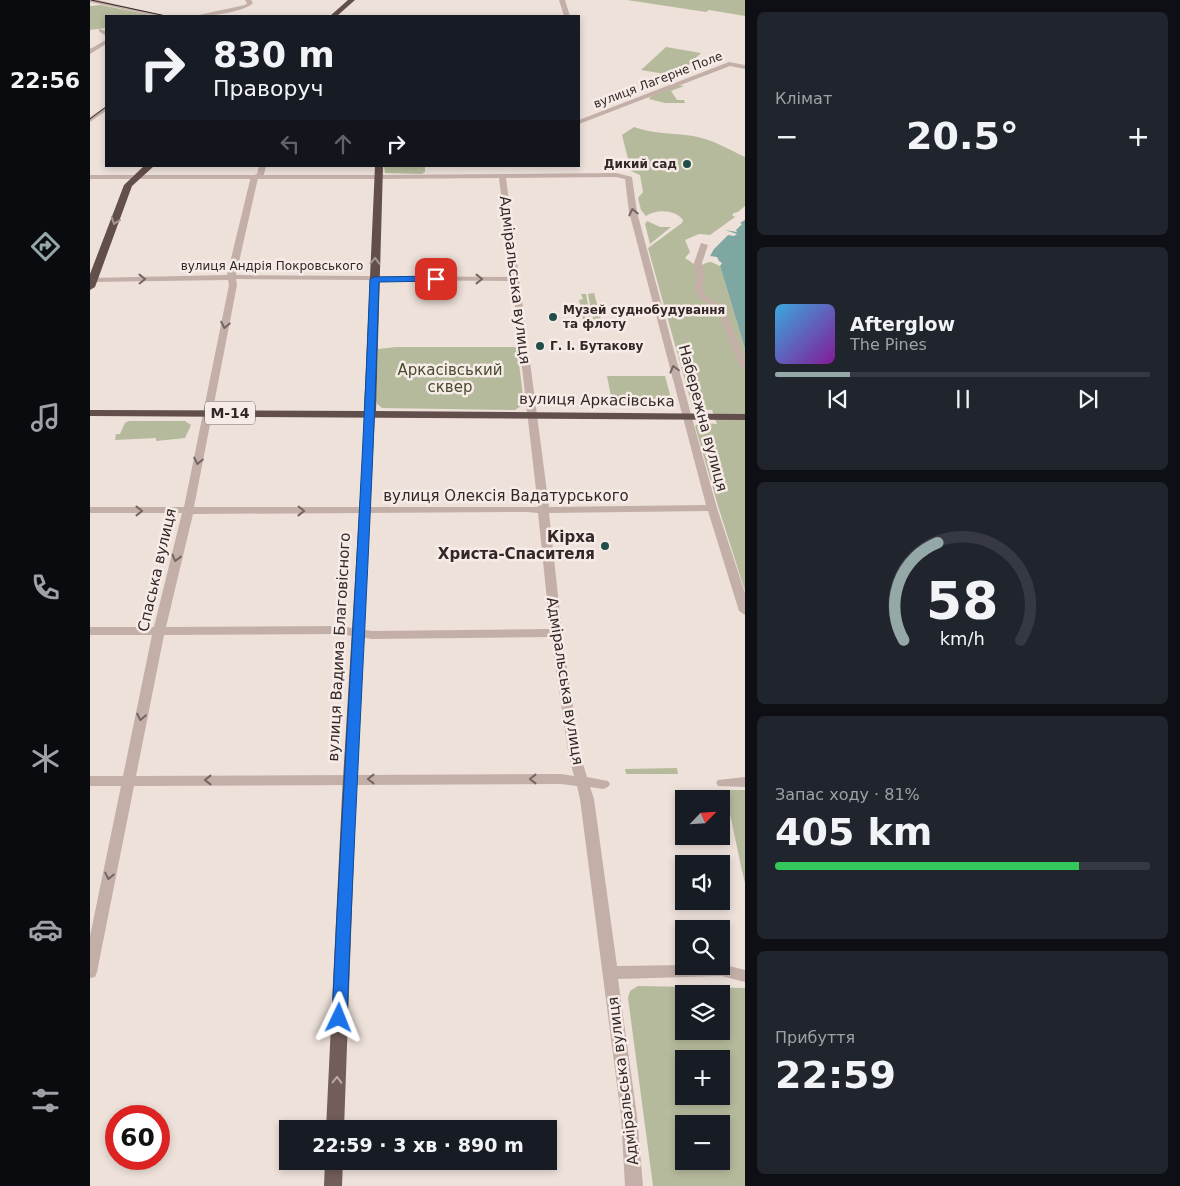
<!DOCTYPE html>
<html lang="uk">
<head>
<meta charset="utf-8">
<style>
  :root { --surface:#171b24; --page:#20242c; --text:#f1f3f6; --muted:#9ea1a6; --line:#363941; --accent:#94a8a8 }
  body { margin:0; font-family:"DejaVu Sans",sans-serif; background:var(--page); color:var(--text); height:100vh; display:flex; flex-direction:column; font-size:19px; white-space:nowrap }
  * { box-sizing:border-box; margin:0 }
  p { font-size:16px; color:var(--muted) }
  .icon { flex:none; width:28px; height:28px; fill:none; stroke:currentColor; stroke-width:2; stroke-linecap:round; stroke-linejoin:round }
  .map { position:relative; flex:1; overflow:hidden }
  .drawer { display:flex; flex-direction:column; gap:12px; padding:12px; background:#0d0f14; width:435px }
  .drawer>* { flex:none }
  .guide { position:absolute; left:15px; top:15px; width:475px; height:152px; border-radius:0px; box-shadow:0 2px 8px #0003; background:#171b24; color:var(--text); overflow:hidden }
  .needle { width:32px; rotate:65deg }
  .controls { position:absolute; left:585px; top:790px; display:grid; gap:10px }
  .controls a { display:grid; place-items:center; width:55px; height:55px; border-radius:0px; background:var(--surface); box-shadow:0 2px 8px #0003; font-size:25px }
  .speed { position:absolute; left:15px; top:1105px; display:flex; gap:10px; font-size:25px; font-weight:700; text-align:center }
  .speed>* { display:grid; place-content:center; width:65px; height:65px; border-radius:50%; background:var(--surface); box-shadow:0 2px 8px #0003; line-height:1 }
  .speed .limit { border:8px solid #d22; background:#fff; color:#111 }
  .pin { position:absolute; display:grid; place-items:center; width:42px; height:42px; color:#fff; margin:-21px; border-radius:10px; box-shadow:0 2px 8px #0006 }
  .me { position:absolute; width:55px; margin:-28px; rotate:2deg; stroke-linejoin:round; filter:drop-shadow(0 0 4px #0008) }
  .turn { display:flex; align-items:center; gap:18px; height:105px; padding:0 25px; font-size:22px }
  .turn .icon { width:65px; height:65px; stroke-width:2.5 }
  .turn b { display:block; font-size:35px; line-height:42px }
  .lanes { display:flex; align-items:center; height:48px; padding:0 25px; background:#0003; justify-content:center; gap:25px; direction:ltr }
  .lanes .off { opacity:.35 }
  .big { font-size:38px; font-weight:700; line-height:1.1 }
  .drawer .card { flex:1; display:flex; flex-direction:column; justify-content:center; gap:8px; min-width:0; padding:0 18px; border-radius:8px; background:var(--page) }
  .drawer .dial { align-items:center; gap:0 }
  .dial svg { height:130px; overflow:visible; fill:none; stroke:var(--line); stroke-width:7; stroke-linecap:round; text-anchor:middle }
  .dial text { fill:var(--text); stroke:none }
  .song { display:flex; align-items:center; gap:15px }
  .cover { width:60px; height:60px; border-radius:8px; background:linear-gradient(135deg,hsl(200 70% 55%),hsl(290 70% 35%)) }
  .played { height:5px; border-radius:2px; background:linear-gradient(90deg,var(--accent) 20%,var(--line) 20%) }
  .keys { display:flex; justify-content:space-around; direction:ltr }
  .heat { display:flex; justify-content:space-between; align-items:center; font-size:28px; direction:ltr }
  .charge { height:8px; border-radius:4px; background:linear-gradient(90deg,#34c759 81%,var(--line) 0) }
  .trip { position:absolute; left:189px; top:1120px; width:278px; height:50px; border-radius:0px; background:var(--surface); box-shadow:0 2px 8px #0003; font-weight:700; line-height:50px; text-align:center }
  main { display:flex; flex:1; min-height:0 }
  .tabs { display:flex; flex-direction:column; width:90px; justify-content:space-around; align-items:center; background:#090b0e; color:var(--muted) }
  .tabs .icon { width:35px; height:35px }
  .tabs .active { color:var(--accent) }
  .tabs b { font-size:22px; color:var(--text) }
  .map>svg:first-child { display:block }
  .green { fill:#b6ba9c; fill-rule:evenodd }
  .water { fill:#7da7a0 }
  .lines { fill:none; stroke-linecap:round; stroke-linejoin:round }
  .minor { fill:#c4afa8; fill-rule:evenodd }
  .tertiary { fill:#c4afa8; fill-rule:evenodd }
  .primary { fill:#725d5a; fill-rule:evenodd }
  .trunk { fill:#624f4c; fill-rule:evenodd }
  .tram { stroke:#322827; stroke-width:1 }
  .oneway { stroke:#746561 }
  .oneway2 { stroke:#a59591 }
  .oneway3 { stroke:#bbaba7 }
  .route { fill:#1a73e8; stroke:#114b97 }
  .poi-dot { fill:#224d48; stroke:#f6ebe6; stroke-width:2 }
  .labels { text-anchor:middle; stroke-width:5; stroke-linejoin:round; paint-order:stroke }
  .far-street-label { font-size:12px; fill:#322827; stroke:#f6ebe6 }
  .far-poi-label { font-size:12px; font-weight:bold; fill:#322827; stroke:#f6ebe6; text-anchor:start }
  .shield { fill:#f6ebe6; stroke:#6d6260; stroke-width:1 }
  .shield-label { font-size:14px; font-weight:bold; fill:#322827 }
  .street-label { font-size:15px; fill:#322827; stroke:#f6ebe6 }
  .park-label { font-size:15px; fill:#474d2e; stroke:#f6ebe6 }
  .poi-label { font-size:15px; font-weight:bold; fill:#322827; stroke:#f6ebe6; text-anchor:end }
</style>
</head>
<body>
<main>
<nav class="tabs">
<b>22:56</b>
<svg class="icon active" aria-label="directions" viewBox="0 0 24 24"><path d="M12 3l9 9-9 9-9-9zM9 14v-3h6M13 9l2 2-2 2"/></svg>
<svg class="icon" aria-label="music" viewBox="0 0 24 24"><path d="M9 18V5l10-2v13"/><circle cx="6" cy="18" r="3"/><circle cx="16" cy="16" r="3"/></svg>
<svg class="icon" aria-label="phone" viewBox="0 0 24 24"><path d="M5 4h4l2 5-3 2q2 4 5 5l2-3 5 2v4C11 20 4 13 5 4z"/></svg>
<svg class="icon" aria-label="climate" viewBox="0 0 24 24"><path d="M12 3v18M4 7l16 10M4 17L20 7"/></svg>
<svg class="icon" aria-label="car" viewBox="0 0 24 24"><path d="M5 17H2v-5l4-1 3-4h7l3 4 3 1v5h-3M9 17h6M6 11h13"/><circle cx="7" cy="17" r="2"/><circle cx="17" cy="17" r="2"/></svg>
<svg class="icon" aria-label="filters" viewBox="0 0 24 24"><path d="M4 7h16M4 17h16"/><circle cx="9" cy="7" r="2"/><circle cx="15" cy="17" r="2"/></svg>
</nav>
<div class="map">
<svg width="655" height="1186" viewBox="0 0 655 1186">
  <rect width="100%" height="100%" fill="#ede1da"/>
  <g class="green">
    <path d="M537 0H655V16L619 10 616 12Z"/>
    <path d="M11 5 65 16H16V28L0 30V6Z"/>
    <path d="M576 47 611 53 587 76 551 70Z"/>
    <path d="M588 85 594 86 581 91 587 100H594L595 103H575L559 99 561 96Z"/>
    <path d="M544 127C563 134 584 133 603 136 622 139 638 149 655 157V206L648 212 644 213 642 215 645 217 620 235 609 234 595 240 600 252 595 258 604 264 612 265C622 260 620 262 630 266L655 349V591L628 506 605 426 609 423 627 424 622 410 608 409 602 406 558 248 592 223 593 220C585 209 566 209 556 216L551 210 548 198 553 192 550 175 541 171 532 135Z"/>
    <path d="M294 166H335V172L332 174 295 173Z"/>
    <path d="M557 221 570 227H581L560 244 555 224Z"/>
    <path d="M504 293 513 327 511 330 507 328 505 330 502 312 504 311 501 310 498 294Z"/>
    <path d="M491 294H496L503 330H494L498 324 494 323 489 300 493 299Z"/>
    <path d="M306 347H427L434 404 425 410 292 408 287 404 286 400 288 349Z"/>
    <path d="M517 376H575L582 402H522Z"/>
    <path d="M39 421H95L101 425 95 438 66 441V438L25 440 26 434H30L35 423Z"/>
    <path d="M587 768 588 774H536L535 769Z"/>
    <path d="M635 790H655V883L652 871Z"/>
    <path d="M548 986 655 988V1186H563L538 998 540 991ZM594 994H631V1031H594ZM594 1059H631V1096H594ZM594 1124H631V1161H594Z"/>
  </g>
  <g class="water">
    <path d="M655 220V349L630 266 632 263 629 261 627 257 620 256 624 249 638 235 644 236 647 234 635 230 647 232 646 230 652 224 650 223Z"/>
    <path d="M610 859H635L639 879H631V864H611Z"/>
  </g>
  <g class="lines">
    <g class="minor">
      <path d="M155 0H161L163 3C155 12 116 17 104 16L155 5 157 3Z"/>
      <path d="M469 0H475L480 16H474Z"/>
      <path d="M9 29 16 31V36L9 31Z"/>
      <path d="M16 40V44L0 54V49Z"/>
      <path d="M639 62 655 65V69L640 66 489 124V120Z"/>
      <path d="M16 106V111L0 122V117Z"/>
      <path d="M169 166H176L173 178H168L146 275 421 277 409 178 289 179H286V175L526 173 542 177 547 212 599 407 627 508 655 593V615L649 611 618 511 459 513 474 650 491 757 497 777 518 781 520 784 518 787 513 789 500 787 504 799 527 966 594 965V966H631V964L655 970V982L631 976 528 979 547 1116 553 1186H535L531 1116 490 799 487 786 471 784 44 786 7 972 5 977 0 978V936L31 786H0V776H33L62 635H0V627H64L92 513H0V507H94L139 285 138 280 3 282H0V278L137 275 161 176 167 174ZM526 177 535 179 539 212 616 505 459 507 416 178ZM146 279 422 281 448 507H104L147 285ZM437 512 448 513 460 629 282 631 250 626 76 627 103 514ZM250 634 282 639 461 637 479 757 484 776 471 774 46 776 74 635Z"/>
      <path d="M611 243 618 245 612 263 615 277 612 287 615 294 635 311 655 360V369L652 368C640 351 638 329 628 313 620 302 609 302 604 287L607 277 604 263Z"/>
      <path d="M655 777V787L628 786 626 783 628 780Z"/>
    </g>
    <g class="tertiary">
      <path d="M0 0H8L76 16H66L0 2Z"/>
      <path d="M0 175H289L293 177 289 179H0Z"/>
    </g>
    <g class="primary">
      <path d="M280 411 285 414 266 796 254 1129H236L252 796 275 414Z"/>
      <path d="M235 1161H253L252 1186H234Z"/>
    </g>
    <g class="trunk">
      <path d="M258 0H265L247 16H240Z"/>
      <path d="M54 166H64L42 186 5 287 0 290V274L34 185Z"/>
      <path d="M285 166H293L286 411 655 414V420L0 416V410L274 411Z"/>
    </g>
    <g class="tram">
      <path d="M1 0 76 16"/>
      <path d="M0 119 16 107"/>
    </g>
  </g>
  <defs><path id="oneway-chevron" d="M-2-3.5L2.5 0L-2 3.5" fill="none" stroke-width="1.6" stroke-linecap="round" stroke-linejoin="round" transform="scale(1.25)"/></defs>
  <g class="oneway">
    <use href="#oneway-chevron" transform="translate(543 212) rotate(-103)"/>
    <use href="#oneway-chevron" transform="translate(52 279) rotate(-1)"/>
    <use href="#oneway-chevron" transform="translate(389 279)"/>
    <use href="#oneway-chevron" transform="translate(135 325) rotate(101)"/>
    <use href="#oneway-chevron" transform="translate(584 369) rotate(-105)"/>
    <use href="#oneway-chevron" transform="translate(108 461) rotate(102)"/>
    <use href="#oneway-chevron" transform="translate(49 511)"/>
    <use href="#oneway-chevron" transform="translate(211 511) rotate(1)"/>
    <use href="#oneway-chevron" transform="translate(86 558) rotate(104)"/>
    <use href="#oneway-chevron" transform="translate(51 717) rotate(101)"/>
    <use href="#oneway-chevron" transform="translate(281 779) rotate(-180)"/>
    <use href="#oneway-chevron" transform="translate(443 779) rotate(-180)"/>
    <use href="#oneway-chevron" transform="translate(118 780) rotate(180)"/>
    <use href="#oneway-chevron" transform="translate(19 876) rotate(102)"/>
  </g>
  <g class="oneway2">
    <use href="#oneway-chevron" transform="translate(25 221) rotate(110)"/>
    <use href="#oneway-chevron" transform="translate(285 261) rotate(-88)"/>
  </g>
  <use class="oneway3" href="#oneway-chevron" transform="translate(247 1080) rotate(-88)"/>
  <path class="route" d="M346 276 349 277V281L289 282C282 527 266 772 257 1018L255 1022 249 1024 244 1022 242 1018C253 771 271 526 280 279L284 277Z"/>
  <g class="poi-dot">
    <circle cx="597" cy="164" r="5"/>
    <circle cx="463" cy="317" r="5"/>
    <circle cx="450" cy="346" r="5"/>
    <circle cx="515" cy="546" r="5"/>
  </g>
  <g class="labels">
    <g class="far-street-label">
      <text transform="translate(568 80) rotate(-21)" y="4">вулиця Лагерне Поле</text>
      <text x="182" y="270">вулиця Андрія Покровського</text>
    </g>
    <g class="far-poi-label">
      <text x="587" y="168" text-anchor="end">Дикий сад</text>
      <text x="473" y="314">Музей суднобудування<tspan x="473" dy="14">та флоту</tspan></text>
      <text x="460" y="350">Г. І. Бутакову</text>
    </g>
    <rect class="shield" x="115" y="401.5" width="50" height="23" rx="4"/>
    <g class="shield-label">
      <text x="140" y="418">М-14</text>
    </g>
    <g class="street-label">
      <text transform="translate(425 280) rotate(83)" y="5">Адміральська вулиця</text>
      <text transform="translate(507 400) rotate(1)" y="5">вулиця Аркасівська</text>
      <text transform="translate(613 418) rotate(75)" y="5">Набережна вулиця</text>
      <text x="416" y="501">вулиця Олексія Вадатурського</text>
      <text transform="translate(67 570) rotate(-77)" y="5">Спаська вулиця</text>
      <text transform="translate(249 647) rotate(-87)" y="5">вулиця Вадима Благовісного</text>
      <text transform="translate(475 681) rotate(81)" y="5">Адміральська вулиця</text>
      <text transform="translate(533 1081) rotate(-97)" y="5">Адміральська вулиця</text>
    </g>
    <g class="park-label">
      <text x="360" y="375">Аркасівський<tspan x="360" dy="17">сквер</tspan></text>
    </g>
    <g class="poi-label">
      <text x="505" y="542">Кірха<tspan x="505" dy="17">Христа-Спасителя</tspan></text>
    </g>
  </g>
</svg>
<div class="controls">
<a><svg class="needle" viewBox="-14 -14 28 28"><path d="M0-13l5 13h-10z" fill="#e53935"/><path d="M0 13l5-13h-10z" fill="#9ea1a6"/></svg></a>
<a><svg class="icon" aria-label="sound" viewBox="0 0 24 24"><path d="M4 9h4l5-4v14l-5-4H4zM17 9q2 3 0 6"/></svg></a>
<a><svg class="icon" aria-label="search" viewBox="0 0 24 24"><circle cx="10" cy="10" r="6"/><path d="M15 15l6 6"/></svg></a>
<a><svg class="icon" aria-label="layers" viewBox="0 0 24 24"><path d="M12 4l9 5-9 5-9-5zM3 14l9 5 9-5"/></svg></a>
<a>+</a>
<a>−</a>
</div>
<div class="speed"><div class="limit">60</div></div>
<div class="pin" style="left:346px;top:279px;background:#d93025"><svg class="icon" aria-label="arrive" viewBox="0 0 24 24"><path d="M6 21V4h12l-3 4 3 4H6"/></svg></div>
<svg class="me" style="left:249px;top:1018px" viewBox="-20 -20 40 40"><path d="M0-17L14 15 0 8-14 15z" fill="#1a73e8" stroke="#fff" stroke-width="4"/></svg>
<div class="trip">22:59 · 3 хв · 890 m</div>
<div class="guide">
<div class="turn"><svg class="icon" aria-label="right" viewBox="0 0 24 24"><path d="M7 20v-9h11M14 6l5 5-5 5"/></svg><div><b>830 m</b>Праворуч</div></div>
<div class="lanes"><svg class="icon off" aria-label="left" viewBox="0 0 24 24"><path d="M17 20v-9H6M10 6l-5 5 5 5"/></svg><svg class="icon off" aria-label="ahead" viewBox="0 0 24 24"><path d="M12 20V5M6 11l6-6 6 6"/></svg><svg class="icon" aria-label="right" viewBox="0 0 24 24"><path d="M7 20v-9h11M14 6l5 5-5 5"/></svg></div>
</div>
</div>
<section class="drawer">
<div class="card"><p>Клімат</p>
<div class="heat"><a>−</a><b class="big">20.5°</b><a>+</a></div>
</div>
<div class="card">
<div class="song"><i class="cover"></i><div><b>Afterglow</b><p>The Pines</p></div></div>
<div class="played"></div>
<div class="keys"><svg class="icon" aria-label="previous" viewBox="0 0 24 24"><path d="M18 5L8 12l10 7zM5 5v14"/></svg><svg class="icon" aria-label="pause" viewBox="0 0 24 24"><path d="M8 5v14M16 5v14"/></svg><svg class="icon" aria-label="next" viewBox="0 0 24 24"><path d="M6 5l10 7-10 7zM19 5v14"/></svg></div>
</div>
<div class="card dial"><svg viewBox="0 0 100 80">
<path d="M14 69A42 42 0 1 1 86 69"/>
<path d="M14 69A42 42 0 0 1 35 9" stroke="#94a8a8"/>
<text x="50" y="56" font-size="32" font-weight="700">58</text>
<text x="50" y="72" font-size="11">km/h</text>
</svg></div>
<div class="card"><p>Запас ходу · 81%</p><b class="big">405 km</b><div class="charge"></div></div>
<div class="card"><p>Прибуття</p><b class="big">22:59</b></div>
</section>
</main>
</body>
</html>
